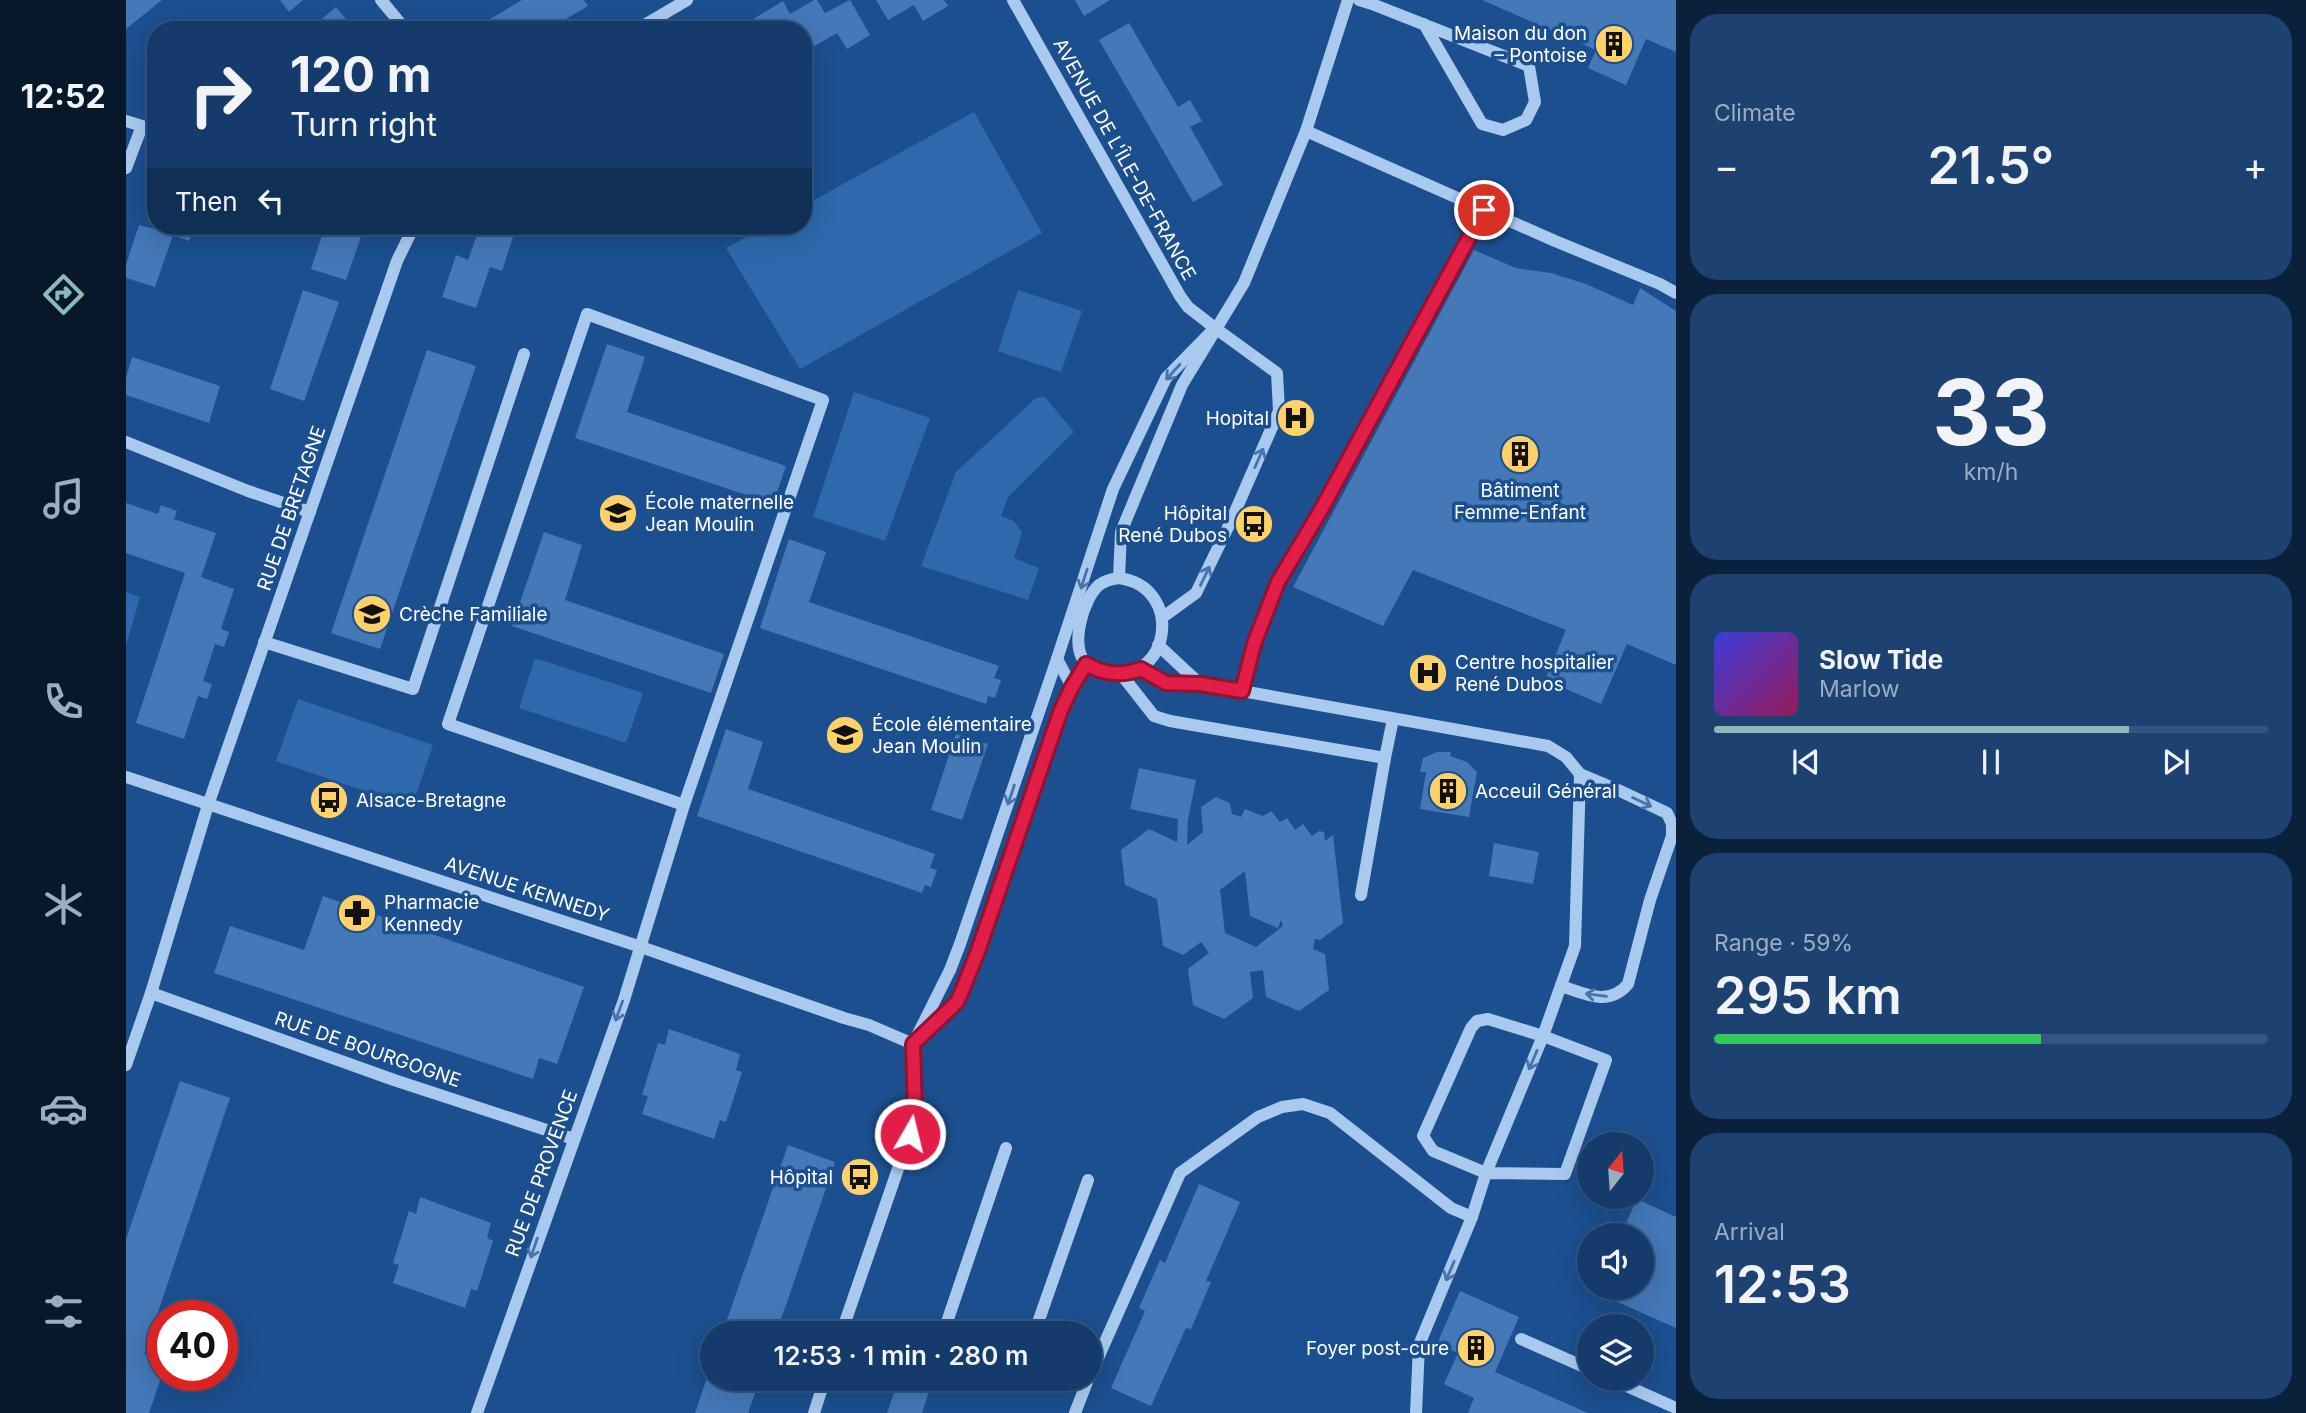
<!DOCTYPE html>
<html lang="en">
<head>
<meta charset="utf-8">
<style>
  :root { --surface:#143b6b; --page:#1d4271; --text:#f1f3f6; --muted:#9dadc1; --line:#33557e; --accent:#8bbbb9 }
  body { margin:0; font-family:Inter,sans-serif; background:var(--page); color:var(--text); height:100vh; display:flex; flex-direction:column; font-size:26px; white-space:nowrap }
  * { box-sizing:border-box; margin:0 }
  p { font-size:23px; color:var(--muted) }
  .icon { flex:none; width:38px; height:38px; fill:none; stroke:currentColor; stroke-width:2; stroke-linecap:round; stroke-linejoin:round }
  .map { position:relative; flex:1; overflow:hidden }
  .sheet { display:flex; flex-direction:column; gap:14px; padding:14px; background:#0b203b; width:630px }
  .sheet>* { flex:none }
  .guide { position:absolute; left:21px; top:21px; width:665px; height:214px; border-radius:28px; box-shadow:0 7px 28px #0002,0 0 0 2px var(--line); background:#143b6b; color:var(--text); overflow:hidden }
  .needle { width:46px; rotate:17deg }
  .buttons { position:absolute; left:1451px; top:1132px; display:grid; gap:14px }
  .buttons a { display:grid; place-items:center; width:77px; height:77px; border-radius:50%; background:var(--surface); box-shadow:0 7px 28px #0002,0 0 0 2px var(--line); font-size:35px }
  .speed { position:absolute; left:21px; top:1300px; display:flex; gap:14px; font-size:35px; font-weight:700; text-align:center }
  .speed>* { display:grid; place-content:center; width:91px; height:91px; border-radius:50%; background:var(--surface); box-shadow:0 7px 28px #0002,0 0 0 2px var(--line); line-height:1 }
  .speed .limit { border:10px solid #d22; background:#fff; color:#111 }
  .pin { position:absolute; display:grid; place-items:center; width:60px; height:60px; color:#fff; margin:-30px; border:4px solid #fff; border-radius:50%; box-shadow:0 2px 7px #0007 }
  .me { position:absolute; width:77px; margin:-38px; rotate:8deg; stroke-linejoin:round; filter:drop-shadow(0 0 5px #0008) }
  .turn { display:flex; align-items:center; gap:24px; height:147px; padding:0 28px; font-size:32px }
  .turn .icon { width:91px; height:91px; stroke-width:2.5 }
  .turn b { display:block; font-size:49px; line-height:60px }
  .then { display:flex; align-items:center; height:66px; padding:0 28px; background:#0003; gap:14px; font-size:26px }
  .big { font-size:52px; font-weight:600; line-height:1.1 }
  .sheet .widget { flex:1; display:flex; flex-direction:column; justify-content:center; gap:10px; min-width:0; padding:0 24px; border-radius:28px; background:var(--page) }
  .sheet .dial { align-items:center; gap:0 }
  .dial b { font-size:91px; line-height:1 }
  .song { display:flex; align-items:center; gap:21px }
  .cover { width:84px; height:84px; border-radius:10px; background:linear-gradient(135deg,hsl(240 70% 55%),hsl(330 70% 35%)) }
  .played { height:7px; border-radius:4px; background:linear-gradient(90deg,var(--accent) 75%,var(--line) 75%) }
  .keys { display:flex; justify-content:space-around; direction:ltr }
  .heat { display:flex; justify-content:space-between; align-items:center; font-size:38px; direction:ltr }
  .charge { height:10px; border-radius:5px; background:linear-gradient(90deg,#34c759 59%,var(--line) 0) }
  .trip { position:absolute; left:574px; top:1321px; width:402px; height:70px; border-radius:35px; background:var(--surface); box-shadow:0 7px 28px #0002,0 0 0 2px var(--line); font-weight:600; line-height:70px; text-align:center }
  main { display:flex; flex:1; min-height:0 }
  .tabs { display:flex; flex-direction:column; width:126px; justify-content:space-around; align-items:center; background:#08182b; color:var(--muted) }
  .tabs .icon { width:49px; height:49px }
  .tabs .selected { color:var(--accent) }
  .tabs b { font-size:32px; color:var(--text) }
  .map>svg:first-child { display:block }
  .green { fill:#2e69ad }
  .building { fill:#4478b7; fill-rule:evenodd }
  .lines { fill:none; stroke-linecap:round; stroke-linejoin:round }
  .minor { stroke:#a9c9ee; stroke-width:12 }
  .oneway { stroke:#4674ac }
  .route-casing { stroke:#92132f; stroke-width:18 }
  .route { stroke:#e11d48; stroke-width:12 }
  .labels { text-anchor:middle; stroke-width:7; stroke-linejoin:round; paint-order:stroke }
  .poi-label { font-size:19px; fill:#fff; stroke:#1b4f8f; text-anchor:start }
  .street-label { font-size:19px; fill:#fff; stroke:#1b4f8f }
</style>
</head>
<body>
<main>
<nav class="tabs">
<b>12:52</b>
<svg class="icon selected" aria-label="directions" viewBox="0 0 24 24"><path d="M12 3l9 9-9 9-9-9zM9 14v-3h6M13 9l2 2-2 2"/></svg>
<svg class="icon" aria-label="music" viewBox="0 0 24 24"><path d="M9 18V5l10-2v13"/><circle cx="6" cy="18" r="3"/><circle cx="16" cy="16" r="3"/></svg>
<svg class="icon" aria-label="phone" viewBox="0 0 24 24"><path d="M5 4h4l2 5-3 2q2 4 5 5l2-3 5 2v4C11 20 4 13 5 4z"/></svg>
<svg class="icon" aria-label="climate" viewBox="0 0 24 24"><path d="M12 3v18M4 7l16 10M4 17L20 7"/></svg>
<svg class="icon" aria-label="car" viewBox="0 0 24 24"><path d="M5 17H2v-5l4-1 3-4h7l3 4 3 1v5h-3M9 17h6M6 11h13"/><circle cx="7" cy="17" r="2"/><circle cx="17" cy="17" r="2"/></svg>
<svg class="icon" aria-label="filters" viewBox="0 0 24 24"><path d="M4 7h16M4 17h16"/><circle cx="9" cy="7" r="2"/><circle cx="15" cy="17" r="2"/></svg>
</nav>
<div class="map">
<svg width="1550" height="1413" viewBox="0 0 1550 1413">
  <rect width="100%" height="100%" fill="#1b4f8f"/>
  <g class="green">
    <path d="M848 112 916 233 674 369 600 248 641 226H677V206Z"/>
    <path d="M892 290 956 311 935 372 872 351Z"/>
    <path d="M728 392 804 418 759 541 687 517Z"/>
    <path d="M919 397 948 432 882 497 875 516 888 521 896 533 888 558 913 568 902 600 795 566 830 472 910 398Z"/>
    <path d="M0 592 14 597 0 646Z"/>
    <path d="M409 658 517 693 500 743 393 708Z"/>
    <path d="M172 699 307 745 286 807 150 761Z"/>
  </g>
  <g class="building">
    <path d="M0 0H36L0 29Z"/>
    <path d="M154 0H177L163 12Z"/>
    <path d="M396 0H458L462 6 421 30H370L364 19Z"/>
    <path d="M688 0H691L699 13 724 0 744 35 721 49 711 33 685 48 679 37 677 38V30H609L657 1 664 14Z"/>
    <path d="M750 0H818L822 6 797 21 788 5 762 20Z"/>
    <path d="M949 0H984L958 16Z"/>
    <path d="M1356 0H1550V52L1520 39 1500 85 1462 68 1470 50Z"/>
    <path d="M210 7 229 30H183Z"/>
    <path d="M1003 23 1052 107 1064 100 1076 121 1064 127 1097 185 1067 202 973 40Z"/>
    <path d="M13 225 28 229 29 226H68L63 241 47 235 29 287 0 278V265Z"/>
    <path d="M199 226H230L229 229 237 231 220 280 185 269Z"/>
    <path d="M354 226H382L390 228 376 271 364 267 350 308 316 297 330 255 342 260Z"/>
    <path d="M1348 250 1390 268 1425 273 1460 284 1507 305 1514 288 1550 311V665L1501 644 1475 704 1419 680 1440 630 1287 570 1257 626 1167 587Z"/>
    <path d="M177 290 213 302 178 401 144 389Z"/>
    <path d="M481 344 519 357 501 412 660 466 647 504 449 438Z"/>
    <path d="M301 350 350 366 254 649 205 633Z"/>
    <path d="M6 357 94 386 83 423 0 395V378Z"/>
    <path d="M0 503 32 514 35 505 51 511 48 519 90 533 75 577 108 589 95 629 103 632 98 647 89 644 77 681 86 684 81 699 72 696 58 739 10 723 59 573 0 553Z"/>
    <path d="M418 532 456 545 439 600 598 654 585 693 386 626Z"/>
    <path d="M663 539 700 552 683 602 873 666 868 678 875 680 869 698 862 696 860 704 634 628Z"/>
    <path d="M600 729 637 742 622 789 809 854 804 868 811 870 805 887 799 885 796 893 571 816Z"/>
    <path d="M830 734 862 744 836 820 805 810Z"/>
    <path d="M1311 752H1325L1324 756 1341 762 1351 772 1343 817 1294 809 1300 772H1294L1297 758Z"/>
    <path d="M1013 768 1070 780 1062 820 1061 845 1077 832 1075 807 1090 797 1104 803 1106 814 1115 817 1119 809 1137 816 1145 811 1154 822 1161 818 1169 830 1177 824 1186 836 1193 831 1198 832 1199 841 1207 835 1217 923 1194 940 1189 939 1187 949 1199 954 1203 990 1173 1011 1140 997 1137 970 1124 972 1127 998 1098 1019 1067 1005 1062 969 1083 953 1075 942 1057 955 1037 946 1031 899 999 885 995 850 1023 829 1051 842 1052 819 1004 809ZM1119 871 1124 916 1152 928 1155 920 1157 926 1130 947 1099 933 1094 890Z"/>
    <path d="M1368 843 1413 852 1407 884 1363 876Z"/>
    <path d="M197 896 458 987 431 1064 413 1058 407 1079 88 973 104 926 178 950Z"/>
    <path d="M543 1029 614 1054 610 1070 616 1072 600 1122 594 1120 588 1139 516 1114 522 1096 516 1095 532 1043 539 1045Z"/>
    <path d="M54 1081 104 1098 18 1354 37 1359V1372L23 1413H0V1239Z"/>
    <path d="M662 1145 709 1162 650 1334H596Z"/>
    <path d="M1073 1184 1114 1202 1080 1281 1085 1282 1065 1329 1060 1328 1025 1406 985 1388 1019 1311 1013 1308 1034 1260 1039 1263Z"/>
    <path d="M294 1197 365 1223 361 1238 367 1241 351 1291 345 1289 339 1308 267 1283 273 1265 267 1263 283 1211 290 1214Z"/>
    <path d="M1511 1199 1550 1217V1328L1469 1292 1471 1288H1516V1236H1494Z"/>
    <path d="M1334 1291 1393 1317 1369 1372 1462 1413H1342L1348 1398 1318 1384 1332 1353 1311 1344Z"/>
    <path d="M586 1363V1379H634L622 1413H569Z"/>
    <path d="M773 1379H807L796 1413H761Z"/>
  </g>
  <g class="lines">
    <g class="minor">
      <path d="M255 0 280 30"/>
      <path d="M887 0 1054 296 1062 307 1089 328"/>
      <path d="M1233 0 1246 4 1403 66 1409 102 1400 120 1377 130 1356 124 1298 24"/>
      <path d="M510 30 561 0"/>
      <path d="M0 121 16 126 0 168"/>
      <path d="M1180 131 1429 241 1534 284 1550 293"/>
      <path d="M0 442 122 491 184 512"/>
      <path d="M993 578 995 532 1056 385 1118 283 1180 131 1222 0"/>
      <path d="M993 578C1059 587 1045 685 981 673 972 671 963 668 958 661 945 643 957 599 973 585 978 581 986 579 993 578Z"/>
      <path d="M138 642 287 689 398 354"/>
      <path d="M1032 645 1074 684"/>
      <path d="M931 659 946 687"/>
      <path d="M1015 669 1040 683 1074 684 1116 691 1422 746 1440 757 1454 774 1492 790 1541 813 1546 824V836L1524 900 1502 984C1483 1007 1459 994 1435 986"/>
      <path d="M995 674 1028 716 1044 721 1259 758 1267 719"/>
      <path d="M1116 691 1128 644 1152 582 1195 510 1358 210"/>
      <path d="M0 777 515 947 718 1018 743 1025 787 1044"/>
      <path d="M1235 895 1259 758"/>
      <path d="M25 993 268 1080 448 1139"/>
      <path d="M795 1037 831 1002 836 991 852 951 935 710 946 687 960 664"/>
      <path d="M0 1065 25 993 82 805 271 261 288 226"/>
      <path d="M715 1334 784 1134 789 1110 787 1044 824 970 834 944 931 659 987 489 1040 378 1089 328 1151 373 1153 411 1105 521 1070 593 1037 617"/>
      <path d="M840 1334 820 1325 880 1148"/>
      <path d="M908 1334 962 1180"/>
      <path d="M1395 1339 1463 1369"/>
      <path d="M964 1376 1054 1173 1132 1117 1156 1107 1177 1104 1204 1113 1325 1208 1346 1217"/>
      <path d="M1485 1379 1550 1408"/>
      <path d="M351 1413 498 1000 558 805 697 400 461 314 322 724 558 805"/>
      <path d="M688 1413 699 1379"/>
      <path d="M949 1413 961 1382 953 1379"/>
      <path d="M1290 1413 1293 1345 1346 1217 1360 1173 1417 1036 1480 1060 1439 1174 1360 1173 1307 1151 1297 1136 1345 1028 1351 1021 1362 1019 1417 1036 1449 946 1454 774"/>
    </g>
  </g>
  <defs><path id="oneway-shaft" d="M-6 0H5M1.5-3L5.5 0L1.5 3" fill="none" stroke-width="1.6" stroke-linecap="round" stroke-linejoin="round" transform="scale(1.75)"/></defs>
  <g class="oneway">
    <use href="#oneway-shaft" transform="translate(1047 372) rotate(132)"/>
    <use href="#oneway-shaft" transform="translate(1133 458) rotate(-66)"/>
    <use href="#oneway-shaft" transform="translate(1079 576) rotate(-64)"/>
    <use href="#oneway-shaft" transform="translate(958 579) rotate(108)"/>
    <use href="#oneway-shaft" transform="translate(885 795) rotate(109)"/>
    <use href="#oneway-shaft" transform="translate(1516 802) rotate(25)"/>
    <use href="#oneway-shaft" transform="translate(1470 995) rotate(-173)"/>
    <use href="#oneway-shaft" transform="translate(493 1011) rotate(110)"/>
    <use href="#oneway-shaft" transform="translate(1407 1060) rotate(113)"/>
    <use href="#oneway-shaft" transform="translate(408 1248) rotate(109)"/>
    <use href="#oneway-shaft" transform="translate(1324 1271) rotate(113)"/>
  </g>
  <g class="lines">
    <g class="route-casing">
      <path id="route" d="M784 1134 789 1110 787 1044 831 1002 836 991 852 951 935 710 946 687 960 664C979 675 996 676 1015 669L1040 683 1074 684 1116 691 1128 644 1152 582 1195 510 1358 210"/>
    </g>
    <use href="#route" class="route"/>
  </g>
  <defs>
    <g id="building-disc" transform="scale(2.0125)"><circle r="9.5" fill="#ffd166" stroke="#1b4f8f"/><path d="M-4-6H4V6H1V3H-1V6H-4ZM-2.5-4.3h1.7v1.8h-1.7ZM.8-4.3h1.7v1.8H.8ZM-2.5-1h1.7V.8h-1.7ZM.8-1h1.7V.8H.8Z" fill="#111"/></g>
    <g id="hospital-disc" transform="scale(2.0125)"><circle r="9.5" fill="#ffd166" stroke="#1b4f8f"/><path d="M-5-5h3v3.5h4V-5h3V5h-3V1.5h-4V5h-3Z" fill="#111"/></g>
    <g id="school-disc" transform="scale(2.0125)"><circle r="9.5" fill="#ffd166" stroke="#1b4f8f"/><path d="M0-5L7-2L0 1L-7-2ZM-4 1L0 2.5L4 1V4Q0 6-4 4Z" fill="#111"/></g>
    <g id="bus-disc" transform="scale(2.0125)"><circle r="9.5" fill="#ffd166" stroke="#1b4f8f"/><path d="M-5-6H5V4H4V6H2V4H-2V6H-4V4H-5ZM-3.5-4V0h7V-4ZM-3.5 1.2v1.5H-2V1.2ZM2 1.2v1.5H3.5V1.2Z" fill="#111"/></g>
    <g id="pharmacy-disc" transform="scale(2.0125)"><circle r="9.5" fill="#ffd166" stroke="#1b4f8f"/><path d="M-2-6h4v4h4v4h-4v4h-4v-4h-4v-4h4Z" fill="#111"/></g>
  </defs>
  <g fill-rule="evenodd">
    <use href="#building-disc" x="1488" y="44"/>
    <use href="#hospital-disc" x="1170" y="418"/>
    <use href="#building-disc" x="1394" y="454"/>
    <use href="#school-disc" x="492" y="513"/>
    <use href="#bus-disc" x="1128" y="524"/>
    <use href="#school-disc" x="246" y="614"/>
    <use href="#hospital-disc" x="1302" y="673"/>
    <use href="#school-disc" x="719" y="735"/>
    <use href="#building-disc" x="1322" y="791"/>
    <use href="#bus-disc" x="203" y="800"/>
    <use href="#pharmacy-disc" x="231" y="913"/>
    <use href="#bus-disc" x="734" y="1177"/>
    <use href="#building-disc" x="1350" y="1348"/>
  </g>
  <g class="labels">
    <g class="poi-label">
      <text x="1461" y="40" text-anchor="end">Maison du don<tspan x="1461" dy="22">– Pontoise</tspan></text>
      <text x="1143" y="425" text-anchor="end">Hopital</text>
      <text x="1394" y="497" text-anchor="middle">Bâtiment<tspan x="1394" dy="22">Femme-Enfant</tspan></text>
      <text x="519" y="509">École maternelle<tspan x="519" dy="22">Jean Moulin</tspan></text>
      <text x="1101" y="520" text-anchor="end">Hôpital<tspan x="1101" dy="22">René Dubos</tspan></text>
      <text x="273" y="621">Crèche Familiale</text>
      <text x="1329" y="669">Centre hospitalier<tspan x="1329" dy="22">René Dubos</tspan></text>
      <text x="746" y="731">École élémentaire<tspan x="746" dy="22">Jean Moulin</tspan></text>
      <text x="1349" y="798">Acceuil Général</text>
      <text x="230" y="807">Alsace-Bretagne</text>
      <text x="258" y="909">Pharmacie<tspan x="258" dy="22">Kennedy</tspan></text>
      <text x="707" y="1184" text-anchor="end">Hôpital</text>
      <text x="1323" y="1355" text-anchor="end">Foyer post-cure</text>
    </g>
    <g class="street-label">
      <text transform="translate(999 159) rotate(61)" y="7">AVENUE DE L'ÎLE-DE-FRANCE</text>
      <text transform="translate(165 508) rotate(-71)" y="7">RUE DE BRETAGNE</text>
      <text transform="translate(401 889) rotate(18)" y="7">AVENUE KENNEDY</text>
      <text transform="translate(242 1049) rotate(19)" y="7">RUE DE BOURGOGNE</text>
      <text transform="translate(415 1173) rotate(-70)" y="7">RUE DE PROVENCE</text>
    </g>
  </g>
</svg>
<div class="buttons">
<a><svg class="needle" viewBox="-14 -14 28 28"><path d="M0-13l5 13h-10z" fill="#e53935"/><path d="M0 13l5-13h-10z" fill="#9dadc1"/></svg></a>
<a><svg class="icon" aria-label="sound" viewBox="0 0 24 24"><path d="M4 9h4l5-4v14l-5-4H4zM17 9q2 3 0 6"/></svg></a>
<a><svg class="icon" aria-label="layers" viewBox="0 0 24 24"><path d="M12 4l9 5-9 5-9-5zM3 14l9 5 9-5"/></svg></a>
</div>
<div class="speed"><div class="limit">40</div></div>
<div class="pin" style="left:1358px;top:210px;background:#d93025"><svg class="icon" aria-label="arrive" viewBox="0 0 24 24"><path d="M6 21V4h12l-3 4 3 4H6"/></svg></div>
<svg class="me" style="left:784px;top:1134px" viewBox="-20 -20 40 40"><circle r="17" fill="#e11d48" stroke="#fff" stroke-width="3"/><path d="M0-11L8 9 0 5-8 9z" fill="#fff"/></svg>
<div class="trip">12:53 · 1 min · 280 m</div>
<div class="guide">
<div class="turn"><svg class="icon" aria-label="right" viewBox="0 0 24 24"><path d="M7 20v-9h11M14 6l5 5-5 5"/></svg><div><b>120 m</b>Turn right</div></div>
<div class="then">Then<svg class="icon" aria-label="left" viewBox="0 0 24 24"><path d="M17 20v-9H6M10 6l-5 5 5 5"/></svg></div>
</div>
</div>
<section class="sheet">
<div class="widget"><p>Climate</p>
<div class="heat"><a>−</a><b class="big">21.5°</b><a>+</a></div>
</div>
<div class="widget dial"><b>33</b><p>km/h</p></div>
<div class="widget">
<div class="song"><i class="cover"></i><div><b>Slow Tide</b><p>Marlow</p></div></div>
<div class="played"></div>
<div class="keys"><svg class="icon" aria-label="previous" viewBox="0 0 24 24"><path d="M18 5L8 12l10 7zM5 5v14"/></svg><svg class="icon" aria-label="pause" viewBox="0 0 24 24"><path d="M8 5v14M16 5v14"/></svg><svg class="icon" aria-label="next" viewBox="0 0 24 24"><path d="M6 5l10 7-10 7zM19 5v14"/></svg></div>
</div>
<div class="widget"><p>Range · 59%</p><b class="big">295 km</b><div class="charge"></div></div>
<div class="widget"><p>Arrival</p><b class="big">12:53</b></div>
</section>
</main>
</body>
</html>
